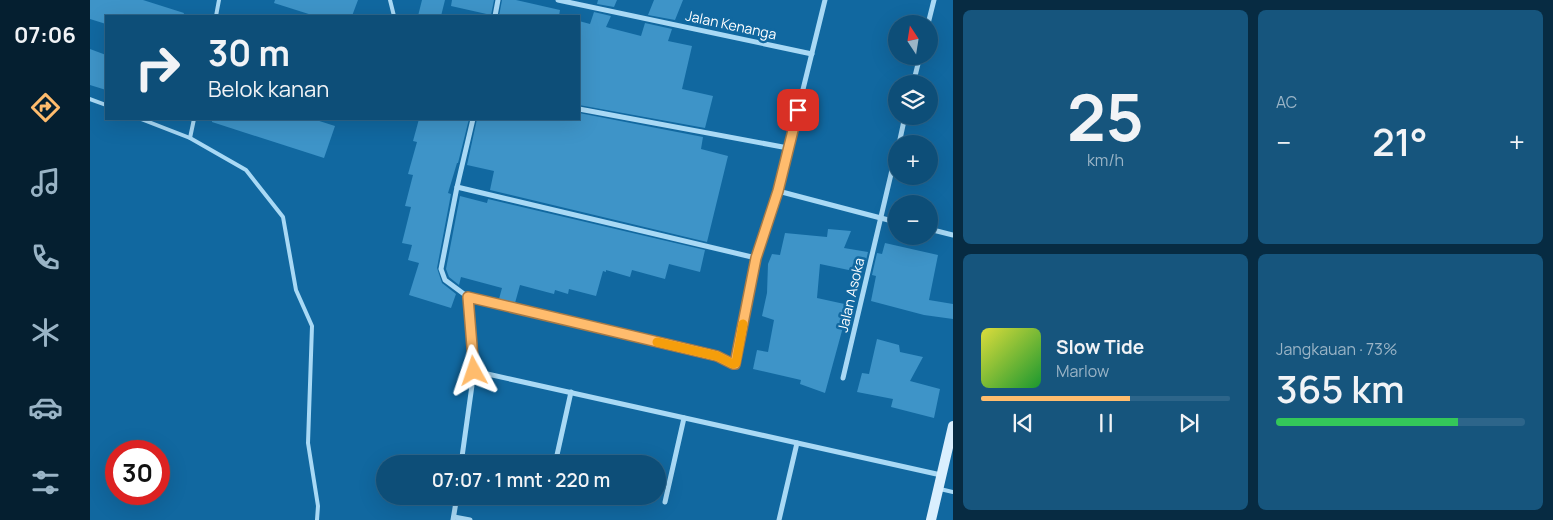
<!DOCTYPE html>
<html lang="id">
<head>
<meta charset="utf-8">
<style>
  :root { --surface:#0d4e78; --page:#16557d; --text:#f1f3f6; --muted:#9ab4c6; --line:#2d658a; --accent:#ffbc6d }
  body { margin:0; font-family:Manrope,sans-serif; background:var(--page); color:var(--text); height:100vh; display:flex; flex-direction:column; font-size:19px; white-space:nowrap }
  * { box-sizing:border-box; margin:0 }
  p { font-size:16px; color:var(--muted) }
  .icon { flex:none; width:28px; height:28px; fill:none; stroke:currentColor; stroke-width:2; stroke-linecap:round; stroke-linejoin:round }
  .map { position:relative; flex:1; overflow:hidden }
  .details { display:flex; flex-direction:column; gap:10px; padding:10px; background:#072b42; width:600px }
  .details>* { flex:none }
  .banner { position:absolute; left:15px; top:15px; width:475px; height:105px; border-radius:0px; box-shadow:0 5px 20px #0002,0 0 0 1px var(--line); background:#0d4e78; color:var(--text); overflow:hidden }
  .needle { width:32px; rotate:348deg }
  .fabs { position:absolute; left:798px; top:15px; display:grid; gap:10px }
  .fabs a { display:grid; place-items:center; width:50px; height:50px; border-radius:50%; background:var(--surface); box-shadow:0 5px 20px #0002,0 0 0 1px var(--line); font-size:25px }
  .speed { position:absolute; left:15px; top:440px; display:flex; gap:10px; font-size:25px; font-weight:700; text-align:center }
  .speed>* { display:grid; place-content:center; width:65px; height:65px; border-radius:50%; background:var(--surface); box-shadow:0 5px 20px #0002,0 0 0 1px var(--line); line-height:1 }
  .speed .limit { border:8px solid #d22; background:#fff; color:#111 }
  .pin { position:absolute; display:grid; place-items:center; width:42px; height:42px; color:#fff; margin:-21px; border-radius:10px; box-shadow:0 2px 8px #0006 }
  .me { position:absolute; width:55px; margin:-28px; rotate:355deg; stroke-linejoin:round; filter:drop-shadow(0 0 4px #0008) }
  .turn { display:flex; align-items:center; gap:18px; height:105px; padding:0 20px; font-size:22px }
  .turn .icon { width:65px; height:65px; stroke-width:2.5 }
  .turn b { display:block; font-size:35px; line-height:42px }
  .big { font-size:38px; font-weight:600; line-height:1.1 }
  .details .tile { flex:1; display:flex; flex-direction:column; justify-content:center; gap:8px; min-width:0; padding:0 18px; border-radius:8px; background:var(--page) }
  .details .dial { align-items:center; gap:0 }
  .dial b { font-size:65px; line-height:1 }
  .song { display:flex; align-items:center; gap:15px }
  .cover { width:60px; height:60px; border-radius:8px; background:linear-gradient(135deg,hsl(60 70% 55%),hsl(130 70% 35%)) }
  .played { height:5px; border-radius:2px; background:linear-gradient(90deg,var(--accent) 60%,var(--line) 60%) }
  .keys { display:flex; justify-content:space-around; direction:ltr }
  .heat { display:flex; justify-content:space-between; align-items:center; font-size:28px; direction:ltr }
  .charge { height:8px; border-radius:4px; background:linear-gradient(90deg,#34c759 73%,var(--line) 0) }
  .details .tiles { flex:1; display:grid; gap:10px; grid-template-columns:repeat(2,1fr) }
  .trip { position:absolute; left:286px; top:455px; width:290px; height:50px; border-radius:25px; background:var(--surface); box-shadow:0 5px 20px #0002,0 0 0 1px var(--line); font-weight:600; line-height:50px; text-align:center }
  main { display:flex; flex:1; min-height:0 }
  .menu { display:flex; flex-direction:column; width:90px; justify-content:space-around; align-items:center; background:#051f30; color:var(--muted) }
  .menu .icon { width:35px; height:35px }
  .menu .active { color:var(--accent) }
  .menu b { font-size:22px; color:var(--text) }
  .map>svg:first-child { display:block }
  .building { fill:#3e94c8 }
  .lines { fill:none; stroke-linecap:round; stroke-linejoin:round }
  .lane { stroke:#a9d9f5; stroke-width:4 }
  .street { stroke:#a9d9f5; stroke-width:5 }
  .secondary { stroke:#daeffe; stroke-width:10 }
  .route-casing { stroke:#a67a47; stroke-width:12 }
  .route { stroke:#ffbc6d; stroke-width:9 }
  .slow { stroke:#f59e0b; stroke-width:9 }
  .labels { text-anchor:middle; stroke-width:5; stroke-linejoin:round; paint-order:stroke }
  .street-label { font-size:14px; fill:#fff; stroke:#1168a0 }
</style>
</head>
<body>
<main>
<nav class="menu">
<b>07:06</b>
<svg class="icon active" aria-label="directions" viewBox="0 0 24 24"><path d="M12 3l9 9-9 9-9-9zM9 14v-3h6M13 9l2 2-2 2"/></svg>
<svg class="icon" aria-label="music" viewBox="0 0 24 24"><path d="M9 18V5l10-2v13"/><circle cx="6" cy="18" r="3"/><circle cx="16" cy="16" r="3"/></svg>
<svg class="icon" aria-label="phone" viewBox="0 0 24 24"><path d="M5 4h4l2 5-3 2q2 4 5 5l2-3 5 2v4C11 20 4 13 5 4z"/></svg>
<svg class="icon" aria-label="climate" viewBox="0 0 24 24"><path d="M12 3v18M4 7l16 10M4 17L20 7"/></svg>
<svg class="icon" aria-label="car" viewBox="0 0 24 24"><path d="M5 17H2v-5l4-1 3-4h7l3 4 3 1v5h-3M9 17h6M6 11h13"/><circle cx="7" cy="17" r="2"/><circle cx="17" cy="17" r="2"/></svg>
<svg class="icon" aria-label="filters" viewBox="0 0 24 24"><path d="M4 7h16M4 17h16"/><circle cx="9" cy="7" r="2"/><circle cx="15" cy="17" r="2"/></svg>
</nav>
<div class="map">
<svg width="863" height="520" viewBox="0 0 863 520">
  <rect width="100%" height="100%" fill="#1168a0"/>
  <g class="building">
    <path d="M0 0H53L94 13 93 16H16V24L0 19Z"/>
    <path d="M185 0H268L262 16H225L184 3Z"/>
    <path d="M332 0H355L351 16H328Z"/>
    <path d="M362 0H404L401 15 361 6Z"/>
    <path d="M412 0H426L470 10 469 16H409Z"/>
    <path d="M508 0H527L524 7 507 4Z"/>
    <path d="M564 0H593L585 20 558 15Z"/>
    <path d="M504 12 521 16 516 27 551 36 555 23 582 29 578 41 602 46 592 89 623 96 615 128 489 105V21L500 24Z"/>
    <path d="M0 49 16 55V90L0 85Z"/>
    <path d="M489 113 613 137 611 149 638 156 617 242 400 190 404 171 377 165 387 119H489Z"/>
    <path d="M122 119H223L245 126 234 158 122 122Z"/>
    <path d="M329 119H379L368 163H367L358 193 361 194 347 268 352 283 366 294 361 308 319 295 329 263 318 260 322 245 312 243 321 207 315 206 323 175 318 174 327 142 323 141Z"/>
    <path d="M370 196 397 203 398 199 615 250 610 272 579 264 575 279 542 270 540 277 516 270V272L513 271 506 296 479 289 478 294 465 290 464 294 430 285 425 303 409 299 412 288 371 277 369 285 359 277 356 269Z"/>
    <path d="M738 229 761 231 754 248 778 252 773 273 730 264 727 298 759 305 735 393 710 384 711 380 663 369 667 350 678 352 684 320 672 316 677 293 678 264 682 254 690 255 695 233 737 237Z"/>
    <path d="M795 243 848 255 839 300 863 304V319L834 315 781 301 786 276 782 275 787 253 792 254Z"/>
    <path d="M787 339 809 345 810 352 833 357 820 381 850 389 844 418 801 407 803 399 767 392 772 373 779 374Z"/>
  </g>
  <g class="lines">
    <g class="lane">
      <path d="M300 0 304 16"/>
      <path d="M126 16 129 0"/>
      <path d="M0 99 16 105"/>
      <path d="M51 119 100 138 156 170 193 217 206 290 222 326 218 443 228 506 227 520"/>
      <path d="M100 138 104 119"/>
      <path d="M850 489 863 492"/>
    </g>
    <g class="street">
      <path d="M468 0 722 54"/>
      <path d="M405 16 408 0"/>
      <path d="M838 24 844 0"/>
      <path d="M823 84 830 56"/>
      <path d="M489 109 698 148"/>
      <path d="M383 119 367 187 351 269 355 280 378 297 627 356 643 364 646 363 666 258 688 191 735 0"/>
      <path d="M809 144 815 116"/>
      <path d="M367 187 666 258"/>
      <path d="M688 191 806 222"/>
      <path d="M839 229 863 235"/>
      <path d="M384 371 851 475"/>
      <path d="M753 378 806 153"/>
      <path d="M371 464 384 371 378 297"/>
      <path d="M465 464 481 392"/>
      <path d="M575 502 594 418"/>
      <path d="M364 517 380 520"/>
      <path d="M363 520 367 496"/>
      <path d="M689 520 707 443"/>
    </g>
    <path class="secondary" d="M841 520 863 426"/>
  </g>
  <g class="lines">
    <g class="route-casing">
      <path id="route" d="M384 371 378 297 627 356 643 364H645L666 258 688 191 708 110"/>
    </g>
    <use href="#route" class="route"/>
    <path class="slow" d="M567 342 627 356 643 364 646 363 653 324"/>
  </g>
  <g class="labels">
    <g class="street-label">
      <text transform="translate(641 25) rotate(12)" y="5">Jalan Kenanga</text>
      <text transform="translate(761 295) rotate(-77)" y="5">Jalan Asoka</text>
    </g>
  </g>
</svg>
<div class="fabs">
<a><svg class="needle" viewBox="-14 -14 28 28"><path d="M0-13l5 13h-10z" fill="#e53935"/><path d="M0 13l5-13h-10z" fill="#9ab4c6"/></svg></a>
<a><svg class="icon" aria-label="layers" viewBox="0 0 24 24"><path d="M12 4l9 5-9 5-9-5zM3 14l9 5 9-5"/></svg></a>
<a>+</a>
<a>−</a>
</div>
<div class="speed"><div class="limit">30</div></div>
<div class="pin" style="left:708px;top:110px;background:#d93025"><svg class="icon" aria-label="arrive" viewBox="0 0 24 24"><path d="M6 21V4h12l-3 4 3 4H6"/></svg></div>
<svg class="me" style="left:384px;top:371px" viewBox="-20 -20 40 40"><path d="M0-17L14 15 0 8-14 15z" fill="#ffbc6d" stroke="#fff" stroke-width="4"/></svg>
<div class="trip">07:07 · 1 mnt · 220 m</div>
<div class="banner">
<div class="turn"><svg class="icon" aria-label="right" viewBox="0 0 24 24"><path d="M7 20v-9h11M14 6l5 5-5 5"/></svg><div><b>30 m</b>Belok kanan</div></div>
</div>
</div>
<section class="details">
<div class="tiles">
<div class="tile dial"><b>25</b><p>km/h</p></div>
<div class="tile"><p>AC</p>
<div class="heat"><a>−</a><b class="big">21°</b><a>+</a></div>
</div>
<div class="tile">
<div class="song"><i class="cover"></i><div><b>Slow Tide</b><p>Marlow</p></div></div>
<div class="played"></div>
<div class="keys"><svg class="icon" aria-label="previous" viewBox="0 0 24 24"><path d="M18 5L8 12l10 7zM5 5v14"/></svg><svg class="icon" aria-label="pause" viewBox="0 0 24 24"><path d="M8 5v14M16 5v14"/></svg><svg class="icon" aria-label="next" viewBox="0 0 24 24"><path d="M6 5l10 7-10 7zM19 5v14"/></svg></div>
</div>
<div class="tile"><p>Jangkauan · 73%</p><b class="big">365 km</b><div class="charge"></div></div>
</div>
</section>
</main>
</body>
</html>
